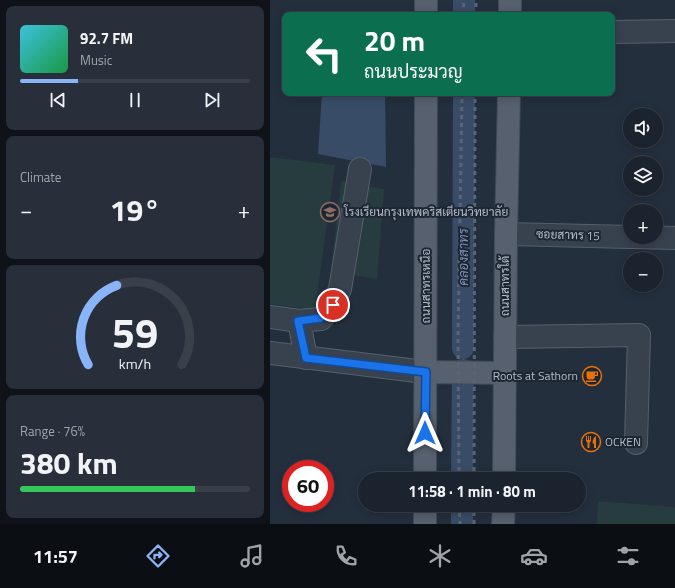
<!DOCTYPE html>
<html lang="en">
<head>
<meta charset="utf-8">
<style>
  :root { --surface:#1b232e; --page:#282f3a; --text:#f1f3f6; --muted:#a0a4aa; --line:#39404a; --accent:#8ab4f8 }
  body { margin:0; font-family:"Titillium Web",Sarabun,sans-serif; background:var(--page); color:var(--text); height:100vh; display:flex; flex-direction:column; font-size:15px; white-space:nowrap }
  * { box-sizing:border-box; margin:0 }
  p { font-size:13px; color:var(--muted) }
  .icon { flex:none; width:22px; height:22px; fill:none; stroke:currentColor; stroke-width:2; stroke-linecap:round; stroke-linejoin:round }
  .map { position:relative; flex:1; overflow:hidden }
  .drawer { display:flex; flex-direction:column; gap:6px; padding:6px; background:#0f1319; width:270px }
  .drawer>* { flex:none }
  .top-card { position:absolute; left:12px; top:12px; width:333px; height:84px; border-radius:8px; box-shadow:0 2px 10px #0003,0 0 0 1px var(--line); background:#0b6e4f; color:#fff; overflow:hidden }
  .buttons { position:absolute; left:353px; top:108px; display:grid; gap:8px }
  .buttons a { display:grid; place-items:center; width:40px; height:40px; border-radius:50%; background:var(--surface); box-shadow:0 2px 10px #0003,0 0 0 1px var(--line); font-size:20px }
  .speed { position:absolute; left:12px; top:460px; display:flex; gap:8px; font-size:20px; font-weight:700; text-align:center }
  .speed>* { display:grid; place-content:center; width:52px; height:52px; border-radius:50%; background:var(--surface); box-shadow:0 2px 10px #0003,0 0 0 1px var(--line); line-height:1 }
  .speed .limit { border:6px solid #d22; background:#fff; color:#111 }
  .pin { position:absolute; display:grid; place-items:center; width:34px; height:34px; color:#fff; margin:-17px; border:2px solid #fff; border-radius:50%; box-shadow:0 1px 4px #0007 }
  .me { position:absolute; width:44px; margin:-22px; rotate:0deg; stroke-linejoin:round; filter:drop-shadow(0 0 3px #0008) }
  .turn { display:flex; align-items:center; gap:14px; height:84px; padding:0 16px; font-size:18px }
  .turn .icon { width:52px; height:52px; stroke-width:2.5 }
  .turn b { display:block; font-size:28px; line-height:34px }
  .big { font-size:30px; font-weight:700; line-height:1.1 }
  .drawer .widget { flex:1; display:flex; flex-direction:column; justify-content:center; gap:6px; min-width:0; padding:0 14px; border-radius:8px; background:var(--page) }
  .drawer .dial { align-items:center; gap:0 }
  .dial svg { height:104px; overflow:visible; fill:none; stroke:var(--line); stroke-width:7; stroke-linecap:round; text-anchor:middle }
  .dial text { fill:var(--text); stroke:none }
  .song { display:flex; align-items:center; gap:12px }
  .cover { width:48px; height:48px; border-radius:6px; background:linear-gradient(135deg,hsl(190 70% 55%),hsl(140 70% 35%)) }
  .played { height:4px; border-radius:2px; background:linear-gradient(90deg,var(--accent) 25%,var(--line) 25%) }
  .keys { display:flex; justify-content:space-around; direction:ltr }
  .heat { display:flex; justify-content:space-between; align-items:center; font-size:22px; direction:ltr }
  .charge { height:6px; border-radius:3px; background:linear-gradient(90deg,#34c759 76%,var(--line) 0) }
  .trip { position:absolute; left:88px; top:472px; width:228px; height:40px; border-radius:20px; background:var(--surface); box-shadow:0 2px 10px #0003,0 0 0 1px var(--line); font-weight:700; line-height:40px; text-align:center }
  .menu { display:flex; height:64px; justify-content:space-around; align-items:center; background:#0b0e12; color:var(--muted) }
  .menu .icon { width:28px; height:28px }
  .menu .active { color:var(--accent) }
  .menu b { font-size:18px; color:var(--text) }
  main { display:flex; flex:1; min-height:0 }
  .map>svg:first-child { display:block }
  .green { fill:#263c3f }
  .water { fill:#394c67 }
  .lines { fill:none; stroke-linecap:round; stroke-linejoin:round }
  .canal { stroke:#394c67; stroke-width:22 }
  .minor-casing { stroke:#565f6c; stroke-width:24 }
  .major-casing { stroke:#414a57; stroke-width:24 }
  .minor { stroke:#38414e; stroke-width:22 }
  .major { stroke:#56606e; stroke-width:22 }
  .rail { stroke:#5a6575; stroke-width:3; stroke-dasharray:4 4; stroke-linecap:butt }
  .route-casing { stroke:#114b97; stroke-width:10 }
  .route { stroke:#1a73e8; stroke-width:7 }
  .labels { text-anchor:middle; stroke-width:4; stroke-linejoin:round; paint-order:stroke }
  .poi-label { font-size:12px; fill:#b4bcc9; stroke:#1d2633; text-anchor:start }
  .street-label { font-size:12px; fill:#b4bcc9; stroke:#1d2633 }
  .water-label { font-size:13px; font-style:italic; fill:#7c92b1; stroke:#1d2633 }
</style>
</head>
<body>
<main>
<section class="drawer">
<div class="widget">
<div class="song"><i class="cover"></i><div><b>92.7 FM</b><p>Music</p></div></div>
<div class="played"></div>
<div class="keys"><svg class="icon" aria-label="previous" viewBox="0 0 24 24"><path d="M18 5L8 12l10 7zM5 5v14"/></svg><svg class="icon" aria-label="pause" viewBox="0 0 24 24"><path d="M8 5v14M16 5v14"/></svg><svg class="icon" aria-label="next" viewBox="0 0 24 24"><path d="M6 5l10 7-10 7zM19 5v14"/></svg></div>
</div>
<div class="widget"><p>Climate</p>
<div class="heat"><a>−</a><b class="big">19°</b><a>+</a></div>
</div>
<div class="widget dial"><svg viewBox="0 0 100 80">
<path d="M14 69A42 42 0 1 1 86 69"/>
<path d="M14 69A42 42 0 0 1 36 8" stroke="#8ab4f8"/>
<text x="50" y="56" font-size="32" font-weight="700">59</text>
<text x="50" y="72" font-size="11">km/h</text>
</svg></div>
<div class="widget"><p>Range · 76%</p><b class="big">380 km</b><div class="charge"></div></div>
</section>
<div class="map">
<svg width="405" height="524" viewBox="0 0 405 524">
  <rect width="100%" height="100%" fill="#242f3e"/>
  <g class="green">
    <path d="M0 157 65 165 45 310 0 304Z"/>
    <path d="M71 181 114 189 107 279 61 272Z"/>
    <path d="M328 501 405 507V524H327Z"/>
  </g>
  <path class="water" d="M52 93H115L116 167 48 154Z"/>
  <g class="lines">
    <g class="canal">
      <path d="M194 15V0"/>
      <path d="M193 348 194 93"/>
      <path d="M192 479 193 370"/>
      <path d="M192 524V505"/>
    </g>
    <g class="minor-casing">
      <g id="minor">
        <path d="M342 32 405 31"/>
        <path d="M236 234 360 237"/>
        <path d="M362 237 405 238"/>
        <path d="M0 317 29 321 51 319 63 305 70 289 90 169"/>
        <path d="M29 321 36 358"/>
        <path d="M235 337 369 335 366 443"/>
        <path d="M0 353 155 372"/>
      </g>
    </g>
    <g class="major-casing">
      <g id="major">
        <path d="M156 15V0"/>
        <path d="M240 15V0"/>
        <path d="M155 372 234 373"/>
        <path d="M155 479 156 93"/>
        <path d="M234 479 236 234 239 93"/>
        <path d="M155 524V505"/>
        <path d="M233 524 234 505"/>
      </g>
    </g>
    <use href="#minor" class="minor"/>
    <use href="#major" class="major"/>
    <g class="rail">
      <path d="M193 15 194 0"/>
      <path d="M206 15V0"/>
      <path d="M189 479 188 338 192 93"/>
      <path d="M204 479 205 93"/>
      <path d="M189 505 190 524"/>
      <path d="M204 524V505"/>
    </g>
  </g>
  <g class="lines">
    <g class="route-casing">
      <path id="route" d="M63 305 51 318 28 321 36 358 156 372 155 433"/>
    </g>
    <use href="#route" class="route"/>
  </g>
  <defs>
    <g id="school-ring" transform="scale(1)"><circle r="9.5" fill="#1d2633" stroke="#8d6e63" stroke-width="1.5"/><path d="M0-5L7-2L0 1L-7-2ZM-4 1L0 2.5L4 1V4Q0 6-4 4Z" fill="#8d6e63"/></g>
    <g id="cafe-ring" transform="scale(1)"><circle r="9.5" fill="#1d2633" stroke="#e8710a" stroke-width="1.5"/><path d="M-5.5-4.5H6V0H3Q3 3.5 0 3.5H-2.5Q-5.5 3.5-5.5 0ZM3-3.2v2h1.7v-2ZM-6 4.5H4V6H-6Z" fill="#e8710a"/></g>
    <g id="restaurant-ring" transform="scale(1)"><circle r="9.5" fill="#1d2633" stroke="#e8710a" stroke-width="1.5"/><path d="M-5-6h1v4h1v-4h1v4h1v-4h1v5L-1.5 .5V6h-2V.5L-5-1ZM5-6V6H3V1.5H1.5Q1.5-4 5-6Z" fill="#e8710a"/></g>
  </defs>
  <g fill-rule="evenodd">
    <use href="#school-ring" x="60" y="212"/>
    <use href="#cafe-ring" x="322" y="376"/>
    <use href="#restaurant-ring" x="321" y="442"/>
  </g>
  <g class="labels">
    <g class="poi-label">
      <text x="74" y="216">โรงเรียนกรุงเทพคริสเตียนวิทยาลัย</text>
      <text x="308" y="380" text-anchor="end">Roots at Sathorn</text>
      <text x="335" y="446">OCKEN</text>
    </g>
    <g class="street-label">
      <text transform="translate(298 235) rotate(2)" y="4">ซอยสาทร 15</text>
      <text transform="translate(156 286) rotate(-90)" y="4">ถนนสาทรเหนือ</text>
      <text transform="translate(235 286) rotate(-90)" y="4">ถนนสาทรใต้</text>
    </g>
    <g class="water-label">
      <text transform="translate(193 257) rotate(-90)" y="5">คลองสาทร</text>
    </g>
  </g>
</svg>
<div class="buttons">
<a><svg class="icon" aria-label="sound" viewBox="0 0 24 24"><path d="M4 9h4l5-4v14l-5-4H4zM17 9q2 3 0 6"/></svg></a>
<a><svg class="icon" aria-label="layers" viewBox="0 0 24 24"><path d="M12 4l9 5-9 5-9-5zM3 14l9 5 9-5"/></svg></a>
<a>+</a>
<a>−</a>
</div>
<div class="speed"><div class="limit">60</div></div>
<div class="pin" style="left:63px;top:305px;background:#d93025"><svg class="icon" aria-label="arrive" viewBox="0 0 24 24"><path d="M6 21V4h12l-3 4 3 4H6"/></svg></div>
<svg class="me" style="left:155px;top:433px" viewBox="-20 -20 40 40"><path d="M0-17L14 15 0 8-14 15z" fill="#1a73e8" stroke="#fff" stroke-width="4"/></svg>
<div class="trip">11:58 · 1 min · 80 m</div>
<div class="top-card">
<div class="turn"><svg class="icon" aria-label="left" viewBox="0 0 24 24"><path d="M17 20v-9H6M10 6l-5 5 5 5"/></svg><div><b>20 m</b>ถนนประมวญ</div></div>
</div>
</div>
</main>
<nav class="menu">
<b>11:57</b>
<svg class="icon active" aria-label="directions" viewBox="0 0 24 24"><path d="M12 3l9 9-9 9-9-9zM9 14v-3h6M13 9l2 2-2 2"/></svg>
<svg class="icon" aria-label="music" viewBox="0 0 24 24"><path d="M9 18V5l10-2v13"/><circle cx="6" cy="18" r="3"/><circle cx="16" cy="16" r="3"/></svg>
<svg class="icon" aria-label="phone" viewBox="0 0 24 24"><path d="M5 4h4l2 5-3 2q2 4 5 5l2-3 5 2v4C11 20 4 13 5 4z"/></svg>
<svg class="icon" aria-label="climate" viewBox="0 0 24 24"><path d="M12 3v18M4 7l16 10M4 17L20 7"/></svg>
<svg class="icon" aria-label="car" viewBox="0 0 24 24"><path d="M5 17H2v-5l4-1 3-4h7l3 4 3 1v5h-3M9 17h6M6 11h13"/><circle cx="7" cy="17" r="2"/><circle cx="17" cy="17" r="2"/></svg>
<svg class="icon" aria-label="filters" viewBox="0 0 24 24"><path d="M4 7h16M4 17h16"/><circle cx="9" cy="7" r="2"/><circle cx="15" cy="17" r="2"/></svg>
</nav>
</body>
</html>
